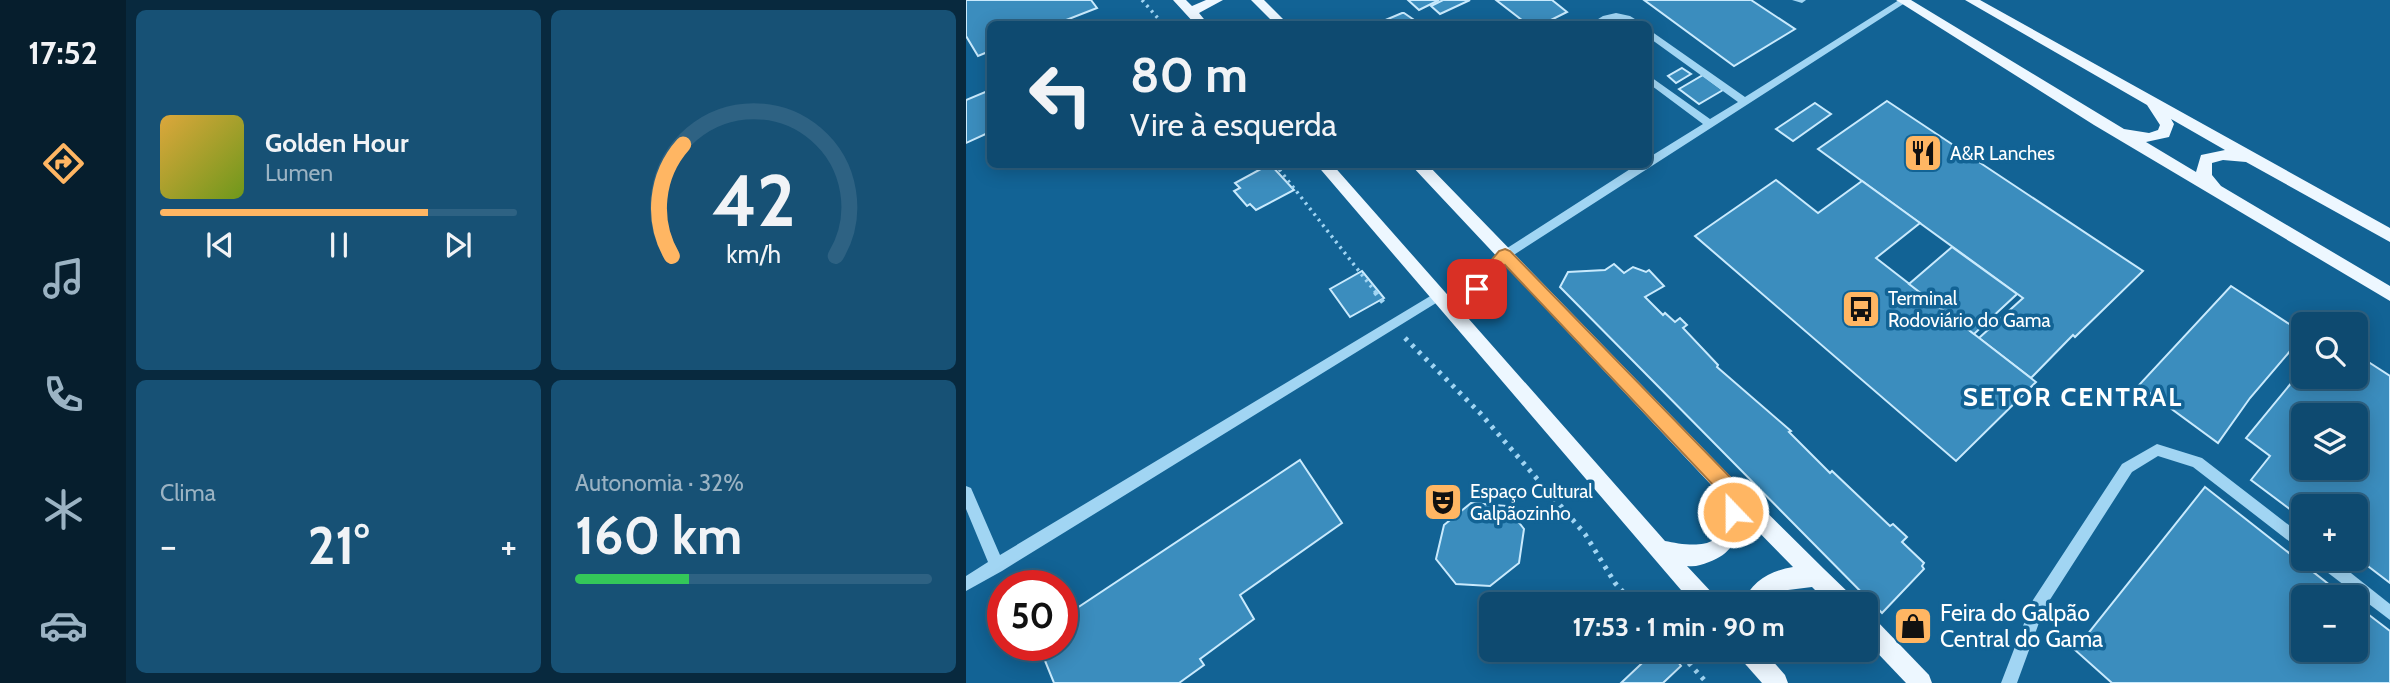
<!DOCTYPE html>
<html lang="pt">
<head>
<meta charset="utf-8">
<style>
  :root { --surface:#0e4a70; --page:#175175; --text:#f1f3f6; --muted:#9bb3c3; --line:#2e6283; --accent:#ffb663 }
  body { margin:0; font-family:Cabin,sans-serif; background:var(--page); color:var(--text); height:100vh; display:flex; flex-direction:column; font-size:26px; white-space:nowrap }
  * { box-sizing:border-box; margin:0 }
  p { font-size:23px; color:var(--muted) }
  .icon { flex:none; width:38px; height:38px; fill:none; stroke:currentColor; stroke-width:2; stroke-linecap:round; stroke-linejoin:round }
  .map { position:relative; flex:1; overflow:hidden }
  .panel { display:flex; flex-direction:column; gap:10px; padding:10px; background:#08293e; width:840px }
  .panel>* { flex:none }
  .guide { position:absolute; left:21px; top:21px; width:665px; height:147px; border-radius:10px; box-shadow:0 4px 18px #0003,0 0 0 2px var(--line); background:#0e4a70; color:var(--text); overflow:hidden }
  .fabs { position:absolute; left:1325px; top:312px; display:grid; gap:14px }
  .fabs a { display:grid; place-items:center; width:77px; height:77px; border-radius:10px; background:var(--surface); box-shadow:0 4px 18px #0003,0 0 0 2px var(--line); font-size:35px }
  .speed { position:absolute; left:21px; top:570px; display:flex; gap:14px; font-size:35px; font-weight:700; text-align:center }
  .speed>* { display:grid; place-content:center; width:91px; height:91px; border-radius:50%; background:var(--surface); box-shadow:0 4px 18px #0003,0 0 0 2px var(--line); line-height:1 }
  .speed .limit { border:10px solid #d22; background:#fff; color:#111 }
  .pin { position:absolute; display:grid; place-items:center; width:60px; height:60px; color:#fff; margin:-30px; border-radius:14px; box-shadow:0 4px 10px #0006 }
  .me { position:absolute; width:77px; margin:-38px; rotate:338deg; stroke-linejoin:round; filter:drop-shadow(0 0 5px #0008) }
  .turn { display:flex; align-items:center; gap:24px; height:147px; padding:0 28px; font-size:32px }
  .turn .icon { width:91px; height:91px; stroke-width:2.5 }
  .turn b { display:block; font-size:49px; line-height:60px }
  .big { font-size:52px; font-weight:700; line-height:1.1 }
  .panel .card { flex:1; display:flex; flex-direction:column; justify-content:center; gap:10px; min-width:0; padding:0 24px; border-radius:10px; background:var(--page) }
  .panel .dial { align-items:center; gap:0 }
  .dial svg { height:182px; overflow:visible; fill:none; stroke:var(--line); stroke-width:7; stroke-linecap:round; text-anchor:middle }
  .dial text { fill:var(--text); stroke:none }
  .song { display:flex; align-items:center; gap:21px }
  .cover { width:84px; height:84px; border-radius:10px; background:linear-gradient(135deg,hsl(40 70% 55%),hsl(80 70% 35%)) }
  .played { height:7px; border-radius:4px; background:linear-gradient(90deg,var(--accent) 75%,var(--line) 75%) }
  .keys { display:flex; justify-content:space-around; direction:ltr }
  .heat { display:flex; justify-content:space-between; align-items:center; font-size:38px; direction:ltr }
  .charge { height:10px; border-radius:5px; background:linear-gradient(90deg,#34c759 32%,var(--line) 0) }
  .panel .tiles { flex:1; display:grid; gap:10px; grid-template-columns:repeat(2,1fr) }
  .trip { position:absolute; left:513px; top:592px; width:399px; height:70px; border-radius:10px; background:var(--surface); box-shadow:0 4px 18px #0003,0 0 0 2px var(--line); font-weight:700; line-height:70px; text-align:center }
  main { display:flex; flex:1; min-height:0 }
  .tab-bar { display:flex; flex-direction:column; width:126px; justify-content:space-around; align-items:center; background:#061e2d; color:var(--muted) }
  .tab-bar .icon { width:49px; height:49px }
  .tab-bar .active { color:var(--accent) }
  .tab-bar b { font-size:32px; color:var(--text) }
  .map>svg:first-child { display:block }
  .building { fill:#3b8dbe; stroke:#c9eafd; stroke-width:2; fill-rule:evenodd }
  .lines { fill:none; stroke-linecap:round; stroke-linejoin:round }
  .path-far1 { stroke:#a1d5f3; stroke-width:3.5; stroke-dasharray:2.5 4.5; stroke-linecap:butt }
  .path { stroke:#a1d5f3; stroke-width:5; stroke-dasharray:3.5 6; stroke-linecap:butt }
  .minor { fill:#a1d5f3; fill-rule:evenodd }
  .major { fill:#edf7ff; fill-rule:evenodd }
  .route { fill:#ffb663; stroke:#a67640; stroke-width:2 }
  .labels { text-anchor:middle; stroke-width:7; stroke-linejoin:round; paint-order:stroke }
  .poi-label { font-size:19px; fill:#fff; stroke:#126395; text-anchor:start }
  .near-poi-label { font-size:23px; fill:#fff; stroke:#126395; text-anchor:start }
  .district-label { font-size:26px; font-weight:bold; letter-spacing:2px; fill:#fff; stroke:#126395 }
</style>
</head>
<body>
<main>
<nav class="tab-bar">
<b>17:52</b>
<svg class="icon active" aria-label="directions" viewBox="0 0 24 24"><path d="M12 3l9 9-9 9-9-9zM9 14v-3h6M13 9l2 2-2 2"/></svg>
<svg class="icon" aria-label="music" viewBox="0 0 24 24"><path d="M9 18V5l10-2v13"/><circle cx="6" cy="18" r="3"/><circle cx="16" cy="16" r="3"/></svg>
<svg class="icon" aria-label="phone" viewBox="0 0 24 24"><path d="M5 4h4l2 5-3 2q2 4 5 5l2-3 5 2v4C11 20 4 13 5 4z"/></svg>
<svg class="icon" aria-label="climate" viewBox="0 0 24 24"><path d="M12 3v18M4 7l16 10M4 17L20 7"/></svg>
<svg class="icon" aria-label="car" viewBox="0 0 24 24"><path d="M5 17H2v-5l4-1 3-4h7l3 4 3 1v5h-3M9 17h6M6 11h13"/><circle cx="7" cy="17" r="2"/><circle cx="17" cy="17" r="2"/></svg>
</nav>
<section class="panel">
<div class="tiles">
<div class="card">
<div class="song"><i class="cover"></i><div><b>Golden Hour</b><p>Lumen</p></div></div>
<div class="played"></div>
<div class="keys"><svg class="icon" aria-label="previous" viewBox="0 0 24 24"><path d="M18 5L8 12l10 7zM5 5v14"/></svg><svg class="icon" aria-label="pause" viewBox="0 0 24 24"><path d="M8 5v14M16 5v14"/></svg><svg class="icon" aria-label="next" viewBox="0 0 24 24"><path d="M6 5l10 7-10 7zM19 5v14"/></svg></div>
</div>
<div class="card dial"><svg viewBox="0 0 100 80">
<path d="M14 69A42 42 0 1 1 86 69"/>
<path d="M14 69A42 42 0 0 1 19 20" stroke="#ffb663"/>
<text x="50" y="56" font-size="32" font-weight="700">42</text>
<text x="50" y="72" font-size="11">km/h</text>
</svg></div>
<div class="card"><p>Clima</p>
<div class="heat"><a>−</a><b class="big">21°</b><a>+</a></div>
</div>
<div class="card"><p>Autonomia · 32%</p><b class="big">160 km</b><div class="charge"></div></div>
</div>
</section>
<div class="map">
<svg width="1424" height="683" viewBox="0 0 1424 683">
  <rect width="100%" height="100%" fill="#126395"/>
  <g class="building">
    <path d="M0 0H125L131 8 90 24H24V51L12 56 0 36Z"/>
    <path d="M442 0H473L453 10Z"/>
    <path d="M477 0H504L474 14 465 6Z"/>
    <path d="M530 0H586L601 12 577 24H561Z"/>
    <path d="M678 0H785L829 29 768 66Z"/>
    <path d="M438 13 454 24H410L436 13Z"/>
    <path d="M716 68 725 74 710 83 702 76Z"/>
    <path d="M737 75 757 90 733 104 713 89Z"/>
    <path d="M24 90V132L0 143V100Z"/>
    <path d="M921 101 1177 271 1109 337 1107 335 1065 378 1013 338 1057 298 852 149Z"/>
    <path d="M849 103 865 114 827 141 810 129Z"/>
    <path d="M304 164 328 190 290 210 284 204 281 206 268 191 274 188 269 183Z"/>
    <path d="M810 180 852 213 896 181 954 223 910 258 1070 382 990 461 729 236Z"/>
    <path d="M986 247 1051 294 1008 334 943 284Z"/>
    <path d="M648 264 658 273 667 267 680 272 683 270 698 286 679 297 697 315 699 313 709 322 714 318 721 325 717 328 752 365 751 367 825 431 823 432 864 473 866 471 924 526 927 524 941 537 936 542 958 563 956 566 958 569 916 613 594 287 602 272 639 270Z"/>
    <path d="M396 271 418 298 384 317 364 289Z"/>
    <path d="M1265 286 1337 333V336L1284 398 1252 443 1173 385Z"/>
    <path d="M1337 354V376H1390V354L1424 376V583L1390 557V512L1392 508 1390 506 1381 500 1377 506 1352 504 1337 506V519L1285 480 1304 456 1280 438 1336 370 1328 365ZM1337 415H1390V467H1337Z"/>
    <path d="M334 460 376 523 274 595 288 619 234 659 238 665 213 683H88L73 646H96V618Z"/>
    <path d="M1239 487 1379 597H1337V649H1390V605L1424 631V683H1146L1109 650Z"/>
    <path d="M505 503 540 506 558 529 553 563 524 586 490 584 470 559 478 525Z"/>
    <path d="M691 649H702L715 666 697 683H655Z"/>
  </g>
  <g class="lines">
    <g class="path-far1">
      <path d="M176 0 197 24"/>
      <path d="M309 164 411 294"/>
    </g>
    <g class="path">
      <path d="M409 292 420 306"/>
      <path d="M439 338 514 413 619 534 649 583 668 604"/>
      <path d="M710 649 741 683"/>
    </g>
    <g class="minor">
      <path d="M826 0H840L836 3Z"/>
      <path d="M933 0 942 1 543 258 516 292 499 328H491L489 324 507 286 535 252 672 164H682V158L737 124 682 83V75L744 119 772 102 682 37V29L779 97Z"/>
      <path d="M650 13 664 16 677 24H666L650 19 635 24H624L637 16Z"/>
      <path d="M471 292 475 294 477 297 475 300 36 571 0 591V576L22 562 0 509V486L5 488 34 555Z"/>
      <path d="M1191 444 1236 458 1337 536V552L1227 467 1192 456 1166 472 1078 609 1051 683H1035L1067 600 1156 464Z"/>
      <path d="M1347 558H1366L1424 604V620L1349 563Z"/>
    </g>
    <g class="major">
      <path d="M207 0H220L226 6 240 0H257L233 13 242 24H229Z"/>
      <path d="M285 0H298L322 24H309Z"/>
      <path d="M930 0H945L1158 129 1183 133 1192 130 1194 125 1181 105 999 0H1014L1424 228V242L1280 162 1257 160 1246 163V175L1255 186 1424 286V301L1128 125ZM1205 119 1259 150 1235 155 1230 172 1180 142 1203 137 1208 124Z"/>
      <path d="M350 164H366L699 541C719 545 756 552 758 521 758 511 751 498 749 489L444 164H461L764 476 858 569 886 596 889 604H863L846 587 814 591 799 604H776C786 581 803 571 827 567L777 516 778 521C769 542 765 554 743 562 735 565 730 567 721 566L749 596 752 604H727Z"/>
      <path d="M900 615 908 618 963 675 966 683H940L900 641Z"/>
      <path d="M770 649H796L819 675 822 683H796L773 657Z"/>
    </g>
  </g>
  <path class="route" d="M539 249 544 251 764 477 776 512 773 518 767 521 761 518 750 488 539 265 516 294H505L503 289 505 285 533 251Z"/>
  <defs>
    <g id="restaurant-square" transform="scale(2.0125)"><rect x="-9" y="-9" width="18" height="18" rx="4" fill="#ffb663" stroke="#126395"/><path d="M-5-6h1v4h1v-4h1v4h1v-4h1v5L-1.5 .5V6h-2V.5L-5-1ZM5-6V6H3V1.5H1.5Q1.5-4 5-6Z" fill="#111"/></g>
    <g id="bus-square" transform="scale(2.0125)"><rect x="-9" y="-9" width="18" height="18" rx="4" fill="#ffb663" stroke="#126395"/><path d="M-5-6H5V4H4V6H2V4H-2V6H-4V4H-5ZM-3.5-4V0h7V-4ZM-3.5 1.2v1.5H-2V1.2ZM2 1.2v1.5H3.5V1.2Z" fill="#111"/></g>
    <g id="theatre-square" transform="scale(2.0125)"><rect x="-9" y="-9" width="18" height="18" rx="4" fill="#ffb663" stroke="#126395"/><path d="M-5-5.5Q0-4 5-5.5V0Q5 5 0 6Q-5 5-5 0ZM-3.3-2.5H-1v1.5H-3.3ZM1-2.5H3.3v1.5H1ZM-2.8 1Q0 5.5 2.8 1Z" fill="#111"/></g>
    <g id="shop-square" transform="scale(2.0125)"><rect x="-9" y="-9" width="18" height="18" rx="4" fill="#ffb663" stroke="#126395"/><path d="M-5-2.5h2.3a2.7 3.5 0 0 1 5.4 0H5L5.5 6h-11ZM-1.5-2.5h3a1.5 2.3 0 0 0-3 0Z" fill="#111"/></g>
  </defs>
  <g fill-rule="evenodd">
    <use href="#restaurant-square" x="957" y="153"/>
    <use href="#bus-square" x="895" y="309"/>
    <use href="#theatre-square" x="477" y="502"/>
    <use href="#shop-square" x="947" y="626"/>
  </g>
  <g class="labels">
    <g class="poi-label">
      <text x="984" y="160">A&amp;R Lanches</text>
      <text x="922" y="305">Terminal<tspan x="922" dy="22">Rodoviário do Gama</tspan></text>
      <text x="504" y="498">Espaço Cultural<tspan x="504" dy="22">Galpãozinho</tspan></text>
    </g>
    <g class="near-poi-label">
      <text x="974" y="621">Feira do Galpão<tspan x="974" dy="26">Central do Gama</tspan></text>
    </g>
    <g class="district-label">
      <text x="1107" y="406">SETOR CENTRAL</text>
    </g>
  </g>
</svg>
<div class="fabs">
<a><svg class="icon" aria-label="search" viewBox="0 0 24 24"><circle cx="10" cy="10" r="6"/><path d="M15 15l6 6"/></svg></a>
<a><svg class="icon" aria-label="layers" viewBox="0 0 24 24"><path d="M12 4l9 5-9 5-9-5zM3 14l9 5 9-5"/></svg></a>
<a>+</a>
<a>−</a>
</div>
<div class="speed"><div class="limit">50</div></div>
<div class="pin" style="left:511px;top:289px;background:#d93025"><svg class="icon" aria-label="arrive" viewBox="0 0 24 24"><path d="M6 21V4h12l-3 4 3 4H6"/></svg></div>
<svg class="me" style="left:767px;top:512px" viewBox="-20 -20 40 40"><circle r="17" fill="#ffb663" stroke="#fff" stroke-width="3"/><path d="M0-11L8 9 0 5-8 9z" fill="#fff"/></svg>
<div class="trip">17:53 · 1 min · 90 m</div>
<div class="guide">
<div class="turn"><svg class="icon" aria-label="left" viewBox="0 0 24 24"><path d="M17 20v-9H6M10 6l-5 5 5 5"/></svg><div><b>80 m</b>Vire à esquerda</div></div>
</div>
</div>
</main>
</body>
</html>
